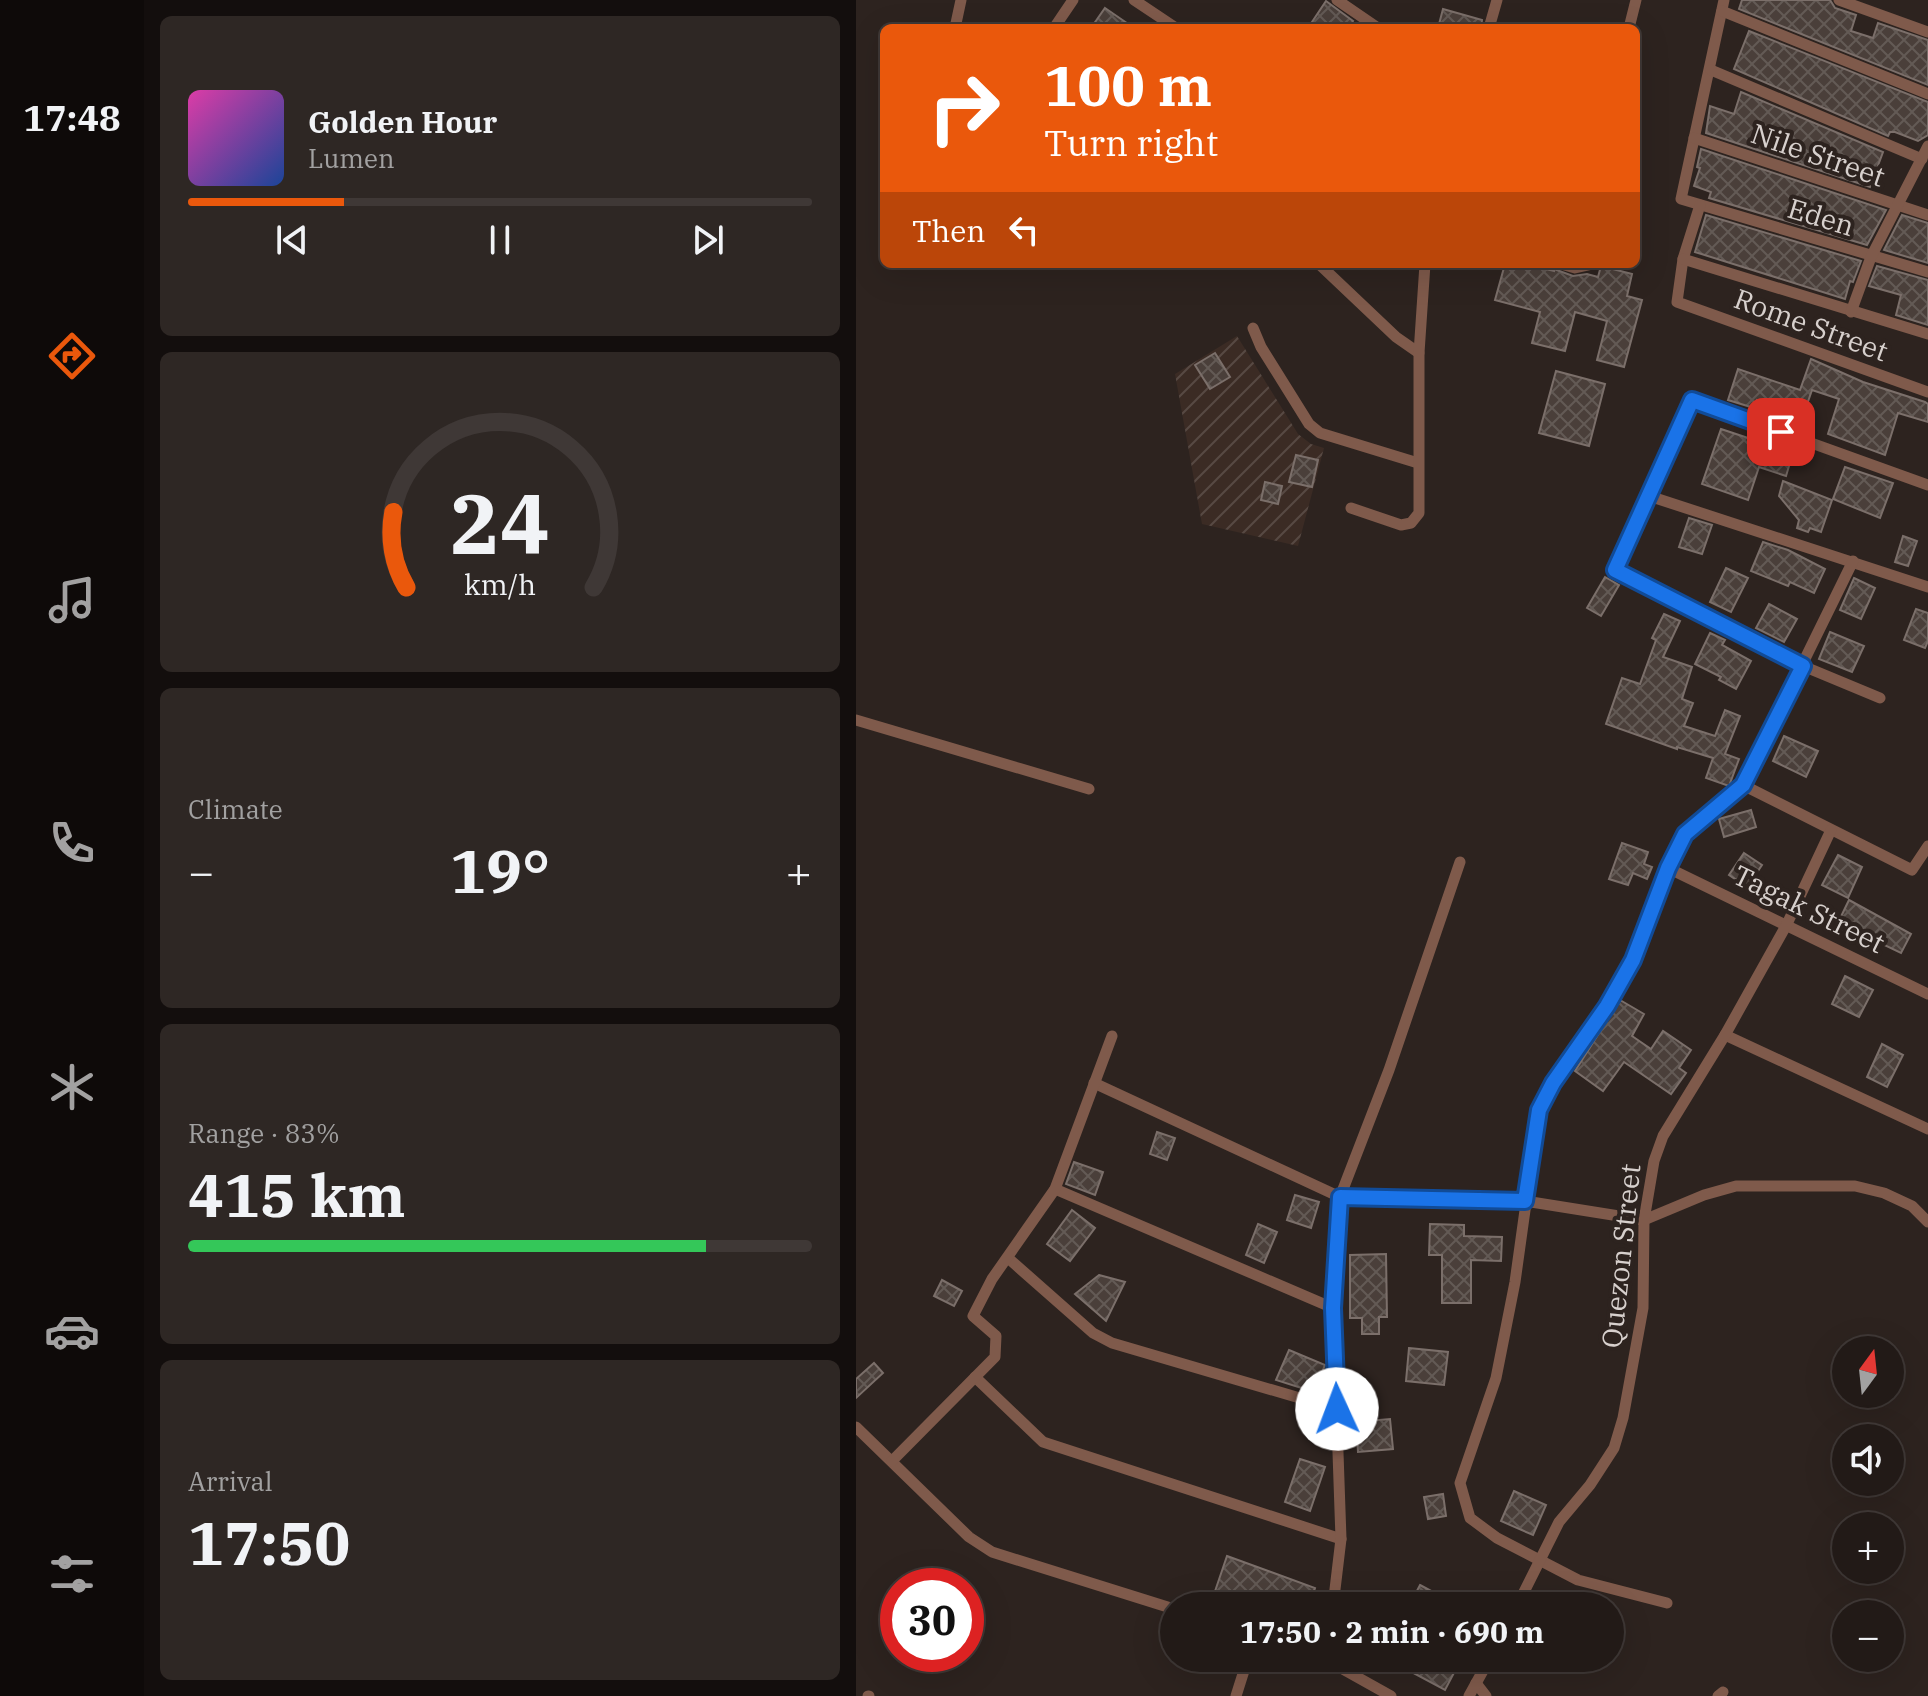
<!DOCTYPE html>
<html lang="en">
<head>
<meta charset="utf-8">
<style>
  :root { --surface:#221a17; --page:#2e2724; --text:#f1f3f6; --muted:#a2a1a1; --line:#3f3836; --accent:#ea580c }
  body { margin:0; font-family:"IBM Plex Serif",serif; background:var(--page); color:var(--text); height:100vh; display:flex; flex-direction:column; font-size:30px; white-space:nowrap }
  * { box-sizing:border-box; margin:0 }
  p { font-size:26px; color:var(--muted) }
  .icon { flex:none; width:44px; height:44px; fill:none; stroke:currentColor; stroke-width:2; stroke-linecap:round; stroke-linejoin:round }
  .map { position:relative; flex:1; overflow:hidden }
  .panel { display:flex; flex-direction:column; gap:16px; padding:16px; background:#130e0d; width:712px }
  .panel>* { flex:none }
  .top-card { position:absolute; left:24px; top:24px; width:760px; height:244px; border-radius:12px; box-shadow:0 8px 32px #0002,0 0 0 2px var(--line); background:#ea580c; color:#fff; overflow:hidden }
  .needle { width:52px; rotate:15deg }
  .buttons { position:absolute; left:976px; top:1336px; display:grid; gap:16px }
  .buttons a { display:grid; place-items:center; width:72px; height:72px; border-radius:50%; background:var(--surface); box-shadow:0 8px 32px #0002,0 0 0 2px var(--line); font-size:40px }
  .speed { position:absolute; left:24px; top:1568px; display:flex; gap:16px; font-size:40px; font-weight:700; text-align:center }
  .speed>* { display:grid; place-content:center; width:104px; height:104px; border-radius:50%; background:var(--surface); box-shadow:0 8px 32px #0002,0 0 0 2px var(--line); line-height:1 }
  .speed .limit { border:12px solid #d22; background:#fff; color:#111 }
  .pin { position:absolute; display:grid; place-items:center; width:68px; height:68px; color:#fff; margin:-34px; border-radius:16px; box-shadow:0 4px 12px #0006 }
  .me { position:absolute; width:88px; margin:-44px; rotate:358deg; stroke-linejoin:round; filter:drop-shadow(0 0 6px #0008) }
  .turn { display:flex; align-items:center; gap:28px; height:168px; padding:0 32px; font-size:36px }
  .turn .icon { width:104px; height:104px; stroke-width:2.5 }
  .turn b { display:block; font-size:56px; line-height:68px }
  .then { display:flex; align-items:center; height:76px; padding:0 32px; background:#0003; gap:16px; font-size:30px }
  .big { font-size:60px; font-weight:800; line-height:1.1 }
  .panel .tile { flex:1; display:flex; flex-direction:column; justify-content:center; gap:12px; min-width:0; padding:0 28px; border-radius:12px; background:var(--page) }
  .panel .dial { align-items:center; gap:0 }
  .dial svg { height:208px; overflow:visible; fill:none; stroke:var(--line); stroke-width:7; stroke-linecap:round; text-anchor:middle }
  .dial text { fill:var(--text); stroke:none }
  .song { display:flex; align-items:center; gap:24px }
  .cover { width:96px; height:96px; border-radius:12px; background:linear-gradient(135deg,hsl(320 70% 55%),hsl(220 70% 35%)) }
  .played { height:8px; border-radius:4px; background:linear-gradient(90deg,var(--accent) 25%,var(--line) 25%) }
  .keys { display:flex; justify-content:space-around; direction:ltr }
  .heat { display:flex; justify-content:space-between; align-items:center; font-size:44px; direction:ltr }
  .charge { height:12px; border-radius:6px; background:linear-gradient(90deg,#34c759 83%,var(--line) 0) }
  .trip { position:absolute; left:304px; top:1592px; width:464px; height:80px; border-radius:40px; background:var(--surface); box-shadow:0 8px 32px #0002,0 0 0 2px var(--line); font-weight:800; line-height:80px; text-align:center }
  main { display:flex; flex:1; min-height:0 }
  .menu { display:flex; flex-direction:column; width:144px; justify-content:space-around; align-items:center; background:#0e0a09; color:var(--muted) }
  .menu .icon { width:56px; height:56px }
  .menu .selected { color:var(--accent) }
  .menu b { font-size:36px; color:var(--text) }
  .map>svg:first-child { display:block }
  .industrial { fill:url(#industrial-furrows) }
  .building { fill:url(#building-cross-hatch); stroke:#7b6f6a; stroke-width:2 }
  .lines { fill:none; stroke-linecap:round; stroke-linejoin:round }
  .minor { stroke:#7f5a4b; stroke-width:11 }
  .route-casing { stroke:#114b97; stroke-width:20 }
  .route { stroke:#1a73e8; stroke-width:14 }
  .labels { text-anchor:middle; stroke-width:8; stroke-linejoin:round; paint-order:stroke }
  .street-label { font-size:28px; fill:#d7d0cd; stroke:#2d231f }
</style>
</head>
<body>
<main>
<nav class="menu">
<b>17:48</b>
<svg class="icon selected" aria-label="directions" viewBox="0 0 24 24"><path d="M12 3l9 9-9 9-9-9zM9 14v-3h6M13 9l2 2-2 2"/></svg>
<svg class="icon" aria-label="music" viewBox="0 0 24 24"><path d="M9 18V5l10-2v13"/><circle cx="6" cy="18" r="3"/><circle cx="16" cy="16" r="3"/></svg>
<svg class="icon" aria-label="phone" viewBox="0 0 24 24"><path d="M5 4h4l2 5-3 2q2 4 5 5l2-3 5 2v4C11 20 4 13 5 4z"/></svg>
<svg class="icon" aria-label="climate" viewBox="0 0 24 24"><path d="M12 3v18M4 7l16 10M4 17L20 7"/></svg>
<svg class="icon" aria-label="car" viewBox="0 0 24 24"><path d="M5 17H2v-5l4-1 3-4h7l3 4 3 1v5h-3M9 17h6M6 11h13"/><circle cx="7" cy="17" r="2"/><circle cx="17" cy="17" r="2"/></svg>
<svg class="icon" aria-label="filters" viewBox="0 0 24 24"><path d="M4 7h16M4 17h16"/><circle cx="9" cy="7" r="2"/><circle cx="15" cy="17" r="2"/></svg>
</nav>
<section class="panel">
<div class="tile">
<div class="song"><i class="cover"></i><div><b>Golden Hour</b><p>Lumen</p></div></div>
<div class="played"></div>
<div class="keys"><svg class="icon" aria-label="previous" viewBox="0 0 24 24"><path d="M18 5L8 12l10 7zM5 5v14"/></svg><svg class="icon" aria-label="pause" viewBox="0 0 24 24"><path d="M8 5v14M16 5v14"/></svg><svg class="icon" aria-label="next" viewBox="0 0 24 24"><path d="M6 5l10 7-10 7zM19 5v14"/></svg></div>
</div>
<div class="tile dial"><svg viewBox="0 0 100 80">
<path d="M14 69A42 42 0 1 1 86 69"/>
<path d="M14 69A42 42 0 0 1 9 40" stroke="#ea580c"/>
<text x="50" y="56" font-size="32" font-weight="700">24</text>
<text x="50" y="72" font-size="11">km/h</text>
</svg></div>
<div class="tile"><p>Climate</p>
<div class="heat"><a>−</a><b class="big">19°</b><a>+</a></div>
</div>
<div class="tile"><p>Range · 83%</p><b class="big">415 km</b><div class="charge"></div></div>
<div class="tile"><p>Arrival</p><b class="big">17:50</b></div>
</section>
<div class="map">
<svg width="1072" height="1696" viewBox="0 0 1072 1696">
  <defs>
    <pattern id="industrial-furrows" width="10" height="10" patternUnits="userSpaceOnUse" patternTransform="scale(2)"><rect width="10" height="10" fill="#3b2b24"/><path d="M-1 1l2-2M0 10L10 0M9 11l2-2" fill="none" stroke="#574943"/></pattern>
    <pattern id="building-cross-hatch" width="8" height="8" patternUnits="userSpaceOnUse" patternTransform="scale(2)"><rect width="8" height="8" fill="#4a3f3a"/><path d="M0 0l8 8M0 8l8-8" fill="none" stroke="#635a55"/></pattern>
  </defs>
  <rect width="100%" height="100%" fill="#2d231f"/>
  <path class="industrial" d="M381 336 442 434 455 444 468 448 442 546 346 524 319 374Z"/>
  <g class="building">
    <path d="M886 0H974L979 8 1000 15 995 31 1017 38 1022 23 1072 40V85L883 9Z"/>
    <path d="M470 1 497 21 492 28H452Z"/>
    <path d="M249 8 278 28H235Z"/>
    <path d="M587 9 626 20 625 28H582Z"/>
    <path d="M893 31 1072 102V135L1062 141 1039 132H1034L1032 136 878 69Z"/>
    <path d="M885 92 1027 152 1014 187 850 133 854 106 878 114Z"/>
    <path d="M845 149 1030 210 1011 245 853 198 855 192 838 186 844 168 841 167Z"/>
    <path d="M850 215 1005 261 997 282 994 281 989 299 839 252Z"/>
    <path d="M1046 215 1072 223V263L1028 250Z"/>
    <path d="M649 264H669L698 271V269L717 276 731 274 742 277 745 266 776 274 771 296 786 300 768 367 741 360 751 321 719 312 709 351 676 343 684 312 639 300Z"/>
    <path d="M1021 266 1072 280V325L1040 315 1045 295 1013 286Z"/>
    <path d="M359 353 374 377 354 389 339 365Z"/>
    <path d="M955 359 1007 382 1069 402 1072 404V422L1042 413 1029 455 972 434 983 399 956 390 946 419 901 400 898 408 872 400 882 369 944 390Z"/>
    <path d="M700 371 749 384 733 446 683 433Z"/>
    <path d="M865 429 937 453 930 476 903 467 892 500 846 484Z"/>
    <path d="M440 455 462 460 456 487 433 482Z"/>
    <path d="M989 467 1037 483 1024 518 977 499Z"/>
    <path d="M927 481 976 500 965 532 954 528 952 532 941 528 943 520 923 496Z"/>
    <path d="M409 482 426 486 422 504 405 500Z"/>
    <path d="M833 518 856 525 846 554 823 547Z"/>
    <path d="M1047 536 1061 541 1052 566 1039 562Z"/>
    <path d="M907 542 932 550 969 569 958 593 934 582 932 586 895 571Z"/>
    <path d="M870 568 892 578 875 612 854 602Z"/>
    <path d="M749 577 763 585 745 616 731 608Z"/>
    <path d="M998 578 1019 588 1005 619 984 610Z"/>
    <path d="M913 604 941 619 928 642 900 628Z"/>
    <path d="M1060 609 1072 613V641L1069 648 1048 640Z"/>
    <path d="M808 614 824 621 807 657 836 667 826 699 837 703 828 726 859 736 869 710 884 716 869 754 883 759 873 786 850 778 857 758 821 747V749L750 724 766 678 784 684 800 640 796 638Z"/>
    <path d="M974 632 1008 646 996 672 963 659Z"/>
    <path d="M854 633 869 640 866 645 895 661 880 689 863 680 865 677 839 664Z"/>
    <path d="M928 736 962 751 950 777 917 761Z"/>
    <path d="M895 810 900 827 868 837 863 819Z"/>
    <path d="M766 843 792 852 788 864 796 867 791 879 777 873 772 885 753 879Z"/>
    <path d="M888 853 906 865 891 887 873 875Z"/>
    <path d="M982 855 1006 867 992 898 966 885Z"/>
    <path d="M993 900 1055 934 1045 953 1014 938 1009 947 978 931Z"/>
    <path d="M989 976 1017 990 1003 1017 976 1004Z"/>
    <path d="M764 1000 788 1014 776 1036 795 1049 807 1031 835 1050 823 1068 830 1073 815 1094 768 1062 747 1091 719 1071Z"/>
    <path d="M1026 1044 1047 1055 1031 1087 1011 1077Z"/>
    <path d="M301 1132 319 1138 311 1160 294 1154Z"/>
    <path d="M218 1162 247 1172 239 1195 210 1184Z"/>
    <path d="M439 1195 463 1202 455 1228 431 1220Z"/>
    <path d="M216 1210 239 1228 214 1261 191 1244Z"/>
    <path d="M402 1224 421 1232 408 1263 390 1255Z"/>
    <path d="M574 1224 608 1225V1236L646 1237 645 1261 615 1260V1303H586V1255H573Z"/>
    <path d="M530 1254 531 1317H523V1334H506V1318H494V1255Z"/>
    <path d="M243 1275 269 1282 250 1321 219 1294Z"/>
    <path d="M86 1280 106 1291 98 1306 78 1296Z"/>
    <path d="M553 1348 592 1352 588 1385 550 1381Z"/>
    <path d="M433 1350 469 1365 458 1392 420 1380Z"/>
    <path d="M18 1363 27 1373 0 1398V1379Z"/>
    <path d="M534 1419 537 1449 502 1452 500 1422Z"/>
    <path d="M444 1459 469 1467 454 1511 429 1502Z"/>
    <path d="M658 1491 690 1505 677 1535 645 1521Z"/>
    <path d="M587 1494 590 1516 572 1519 568 1497Z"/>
    <path d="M371 1556 459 1588 453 1606H374L356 1600Z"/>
    <path d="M564 1585 603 1606H553Z"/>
    <path d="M556 1658H564L579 1666 582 1660 600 1669 589 1690 550 1669Z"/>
    <path d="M665 1658H696L687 1672Z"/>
  </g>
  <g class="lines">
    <g class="minor">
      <path d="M278 0 320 28"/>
      <path d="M481 0 522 28"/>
      <path d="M868 0 825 199 1072 272"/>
      <path d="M983 0 1072 32"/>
      <path d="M866 11 1072 94"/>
      <path d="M99 28 105 0"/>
      <path d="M198 28 217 0"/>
      <path d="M633 28 641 0"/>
      <path d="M773 28 780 0"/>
      <path d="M855 70 1066 159"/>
      <path d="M838 138 1072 215"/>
      <path d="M844 205 827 259 821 302 1072 392"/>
      <path d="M827 259 1072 334"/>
      <path d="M463 264 540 337 563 353"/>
      <path d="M705 264 719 268 737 264"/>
      <path d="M995 312 1015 257 1072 146"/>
      <path d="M397 328 405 347 453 424 464 433 562 463"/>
      <path d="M793 496 1072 587"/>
      <path d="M495 508 545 525 555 523 563 513V353L569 264"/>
      <path d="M1024 698 947 666 759 570 836 400 1072 485"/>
      <path d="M0 720 233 789"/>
      <path d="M887 785 997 561"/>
      <path d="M812 868 1072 994"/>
      <path d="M869 1035 1072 1129"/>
      <path d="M238 1083 484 1197 669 1201 788 1220 848 1195 880 1186H999L1028 1193 1056 1206 1072 1222"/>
      <path d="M199 1189 477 1308"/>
      <path d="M152 1258 237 1333 256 1343 481 1409"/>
      <path d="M119 1377 187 1442 485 1539"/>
      <path d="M0 1427 113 1537 136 1552 318 1609"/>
      <path d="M36 1461 139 1357 140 1336 117 1316 136 1279 199 1189 256 1036"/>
      <path d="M811 1603 722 1580 641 1538 614 1518 604 1483 640 1378 659 1282 683 1110 697 1083 751 1006 777 960 812 868 829 834 887 785 1056 870 1072 846"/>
      <path d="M477 1606 485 1539 477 1308 484 1197 533 1070 604 862"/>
      <path d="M661 1606 703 1522 734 1485 758 1448 767 1418 787 1308 788 1220 798 1161 807 1136 869 1035 931 924 975 830"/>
      <path d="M467 1658 535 1696"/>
      <path d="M620 1683 630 1696"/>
      <path d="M12 1696H13"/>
      <path d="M380 1696 392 1658"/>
      <path d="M613 1696 634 1658"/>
      <path d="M862 1696 867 1692"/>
    </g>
  </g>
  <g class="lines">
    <g class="route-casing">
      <path id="route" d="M481 1409 477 1308 484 1197 669 1201 683 1110 697 1083 751 1006 777 960 812 868 829 834 887 785 947 666 759 570 836 400 925 432"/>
    </g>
    <use href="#route" class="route"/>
  </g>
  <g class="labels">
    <g class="street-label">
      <text transform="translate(962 155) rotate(19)" y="10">Nile Street</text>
      <text transform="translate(965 217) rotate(17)" y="10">Eden</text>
      <text transform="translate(955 325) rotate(20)" y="10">Rome Street</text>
      <text transform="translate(953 909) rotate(26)" y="10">Tagak Street</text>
      <text transform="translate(765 1256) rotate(-84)" y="10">Quezon Street</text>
    </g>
  </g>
</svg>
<div class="buttons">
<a><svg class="needle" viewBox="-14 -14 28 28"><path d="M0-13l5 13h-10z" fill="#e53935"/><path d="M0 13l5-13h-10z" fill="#a2a1a1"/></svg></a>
<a><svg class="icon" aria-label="sound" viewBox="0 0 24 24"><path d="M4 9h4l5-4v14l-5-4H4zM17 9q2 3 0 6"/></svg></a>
<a>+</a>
<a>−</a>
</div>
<div class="speed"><div class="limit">30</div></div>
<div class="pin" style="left:925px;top:432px;background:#d93025"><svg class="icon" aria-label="arrive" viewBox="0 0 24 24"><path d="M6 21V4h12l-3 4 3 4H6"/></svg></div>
<svg class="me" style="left:481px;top:1409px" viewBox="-20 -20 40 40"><circle r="19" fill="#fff"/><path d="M0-13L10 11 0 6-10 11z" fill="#1a73e8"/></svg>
<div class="trip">17:50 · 2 min · 690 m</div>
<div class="top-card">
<div class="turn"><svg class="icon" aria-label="right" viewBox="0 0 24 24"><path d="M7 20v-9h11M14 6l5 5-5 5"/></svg><div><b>100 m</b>Turn right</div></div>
<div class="then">Then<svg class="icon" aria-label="left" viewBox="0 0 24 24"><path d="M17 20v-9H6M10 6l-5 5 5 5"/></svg></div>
</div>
</div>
</main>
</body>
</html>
